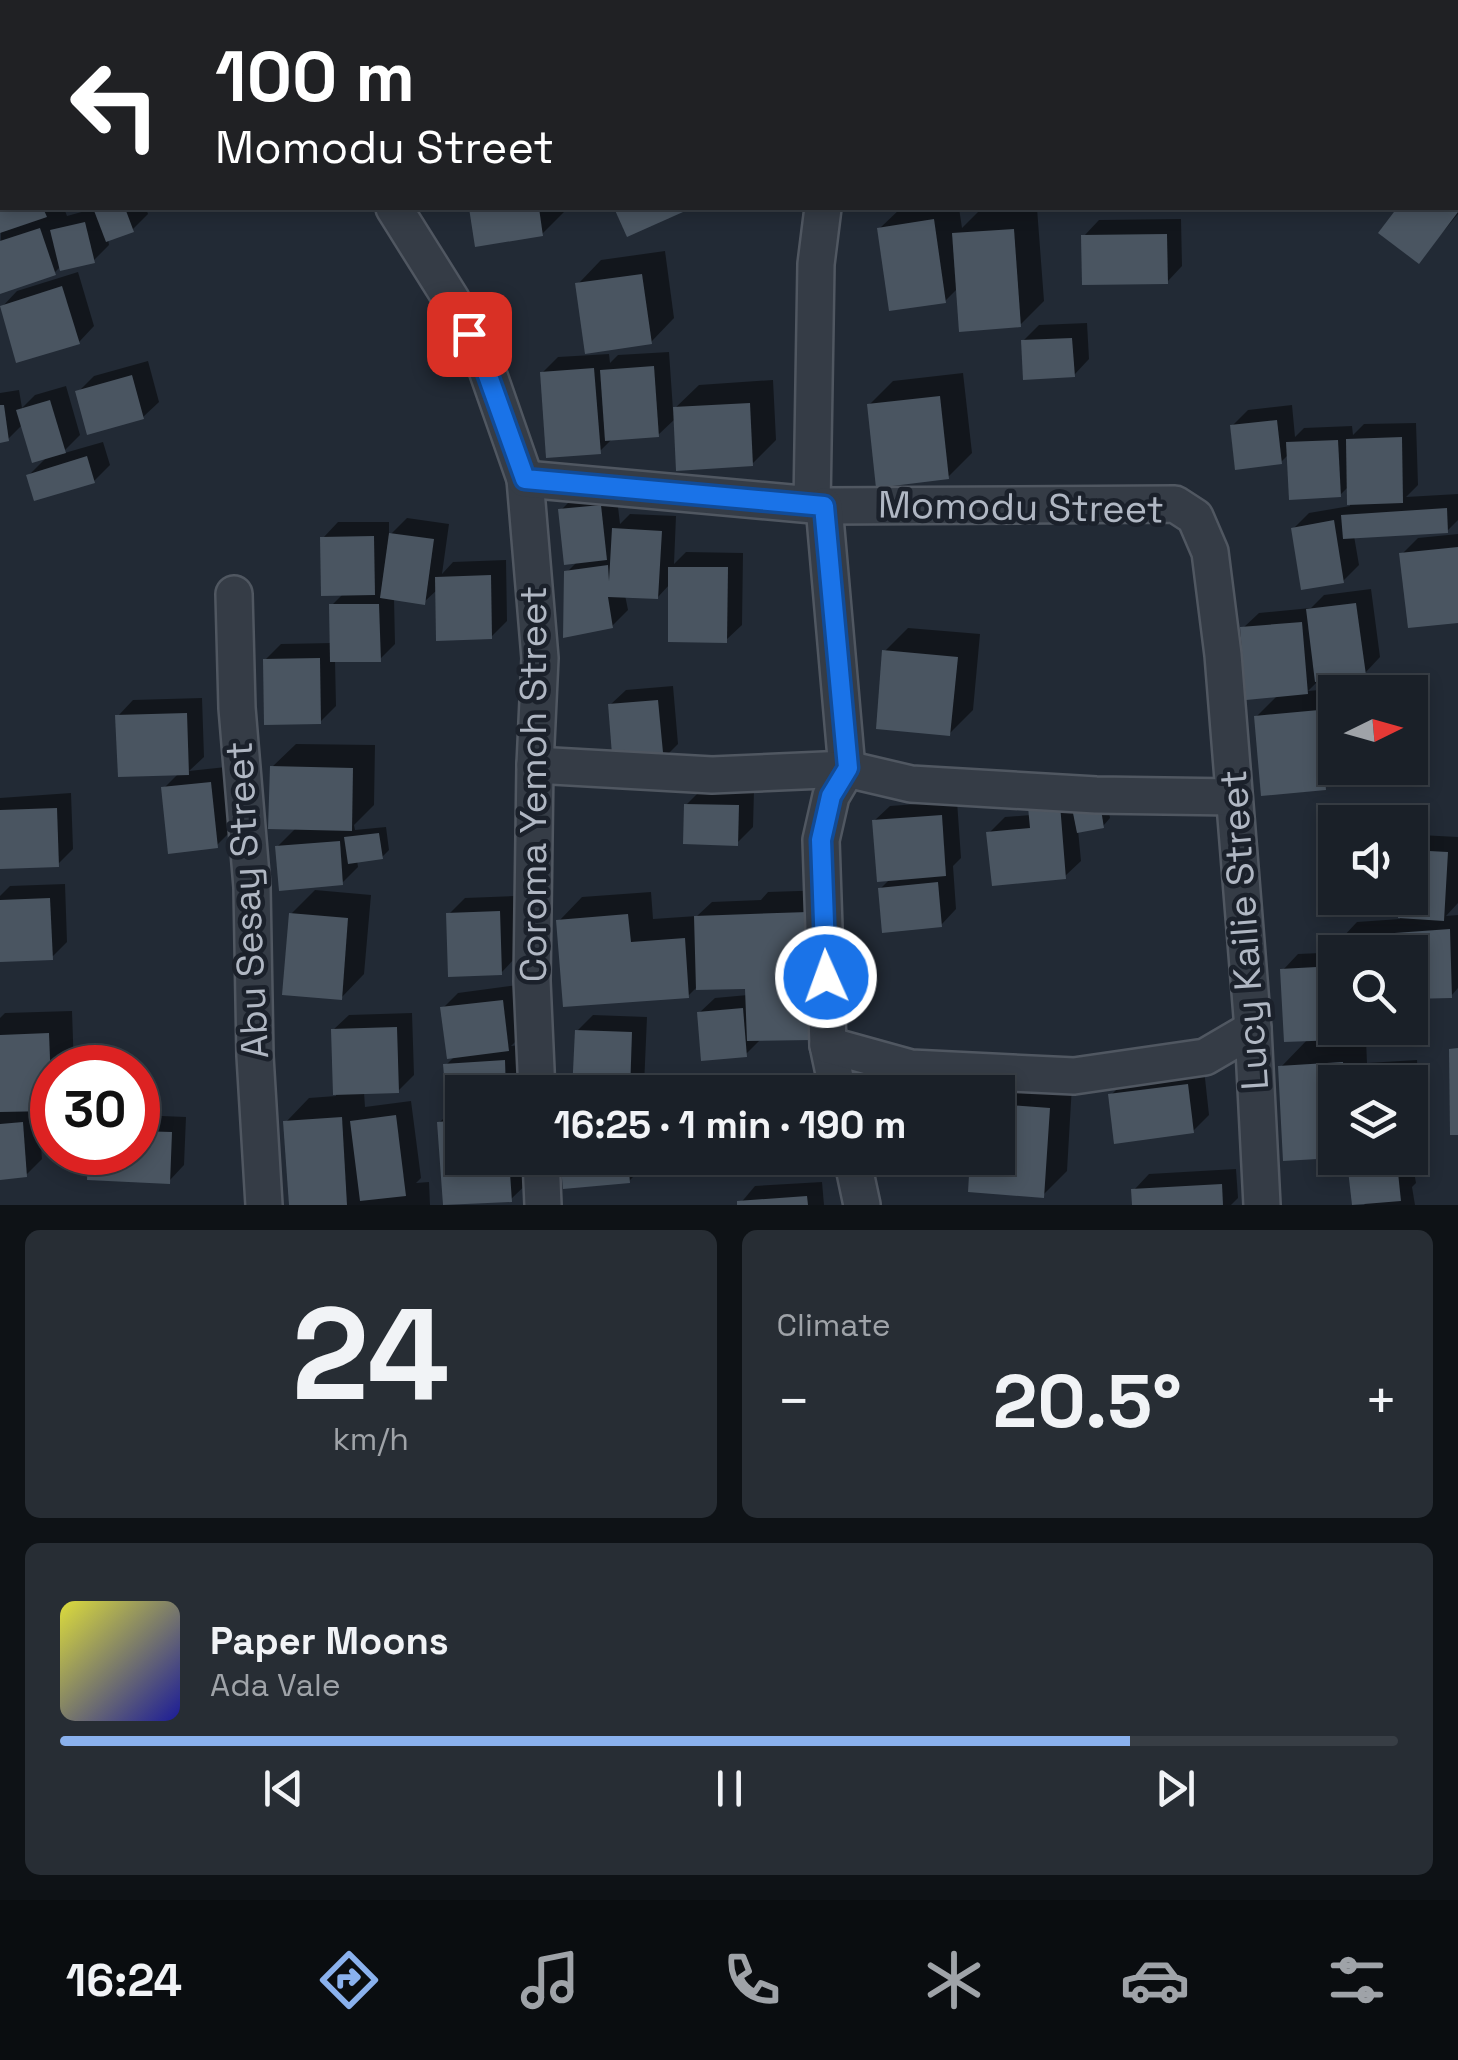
<!DOCTYPE html>
<html lang="en">
<head>
<meta charset="utf-8">
<style>
  :root { --surface:#1a2028; --page:#272d34; --text:#f1f3f6; --muted:#9fa3a8; --line:#383e45; --accent:#8ab1ed }
  body { margin:0; font-family:"Space Grotesk",sans-serif; background:var(--page); color:var(--text); height:100vh; display:flex; flex-direction:column; font-size:38px; white-space:nowrap }
  * { box-sizing:border-box; margin:0 }
  p { font-size:32px; color:var(--muted) }
  .icon { flex:none; width:55px; height:55px; fill:none; stroke:currentColor; stroke-width:2; stroke-linecap:round; stroke-linejoin:round }
  .map { position:relative; height:1205px; overflow:hidden }
  .sheet { display:flex; flex-direction:column; gap:25px; padding:25px; background:#0e1216; flex:1 }
  .sheet>* { flex:none }
  .hud { position:absolute; left:0px; top:0px; width:1460px; height:210px; box-shadow:0 5px 15px #0003,0 0 0 2px var(--line); background:#202124; color:#fff; overflow:hidden }
  .needle { width:65px; rotate:85deg }
  .buttons { position:absolute; left:1318px; top:675px; display:grid; gap:20px }
  .buttons a { display:grid; place-items:center; width:110px; height:110px; border-radius:0px; background:var(--surface); box-shadow:0 5px 15px #0003,0 0 0 2px var(--line); font-size:50px }
  .speed { position:absolute; left:30px; top:1045px; display:flex; gap:20px; font-size:50px; font-weight:700; text-align:center }
  .speed>* { display:grid; place-content:center; width:130px; height:130px; border-radius:50%; background:var(--surface); box-shadow:0 5px 15px #0003,0 0 0 2px var(--line); line-height:1 }
  .speed .limit { border:15px solid #d22; background:#fff; color:#111 }
  .pin { position:absolute; display:grid; place-items:center; width:85px; height:85px; color:#fff; margin:-42px; border-radius:20px; box-shadow:0 5px 15px #0006 }
  .me { position:absolute; width:110px; margin:-55px; rotate:358deg; stroke-linejoin:round; filter:drop-shadow(0 0 8px #0008) }
  .turn { display:flex; align-items:center; gap:35px; height:210px; padding:0 50px; font-size:45px }
  .turn .icon { width:130px; height:130px; stroke-width:2.5 }
  .turn b { display:block; font-size:70px; line-height:85px }
  .big { font-size:75px; font-weight:600; line-height:1.1 }
  .sheet .tile { flex:1; display:flex; flex-direction:column; justify-content:center; gap:15px; min-width:0; padding:0 35px; border-radius:15px; background:var(--page) }
  .sheet .dial { align-items:center; gap:0 }
  .dial b { font-size:130px; line-height:1 }
  .song { display:flex; align-items:center; gap:30px }
  .cover { width:120px; height:120px; border-radius:15px; background:linear-gradient(135deg,hsl(60 70% 55%),hsl(240 70% 35%)) }
  .played { height:10px; border-radius:5px; background:linear-gradient(90deg,var(--accent) 80%,var(--line) 80%) }
  .keys { display:flex; justify-content:space-around; direction:ltr }
  .heat { display:flex; justify-content:space-between; align-items:center; font-size:55px; direction:ltr }
  .sheet .tiles { flex:1; display:grid; gap:25px; grid-template-columns:1fr 1fr }
  .tile:last-child { grid-column:span 2 }
  .trip { position:absolute; left:445px; top:1075px; width:570px; height:100px; border-radius:0px; background:var(--surface); box-shadow:0 5px 15px #0003,0 0 0 2px var(--line); font-weight:600; line-height:100px; text-align:center }
  .tab-bar { display:flex; height:160px; justify-content:space-around; align-items:center; background:#0a0d10; color:var(--muted) }
  .tab-bar .icon { width:70px; height:70px }
  .tab-bar .active { color:var(--accent) }
  .tab-bar b { font-size:45px; color:var(--text) }
  .map>svg:first-child { display:block }
  .shadow { fill:#0007 }
  .building { fill:#4a5561 }
  .lines { fill:none; stroke-linecap:round; stroke-linejoin:round }
  .minor-casing { stroke:#505761; stroke-width:40 }
  .minor { stroke:#353c46; stroke-width:35 }
  .route-casing { stroke:#114b97; stroke-width:25 }
  .route { stroke:#1a73e8; stroke-width:18 }
  .labels { text-anchor:middle; stroke-width:9; stroke-linejoin:round; paint-order:stroke }
  .street-label { font-size:38px; fill:#b0b7c3; stroke:#1b212b }
</style>
</head>
<body>
<div class="map">
<svg width="1458" height="1205" viewBox="0 0 1458 1205">
  <rect width="100%" height="100%" fill="#222a35"/>
  <g class="shadow">
    <path d="M96 0H238L91 2Z"/>
    <path d="M329 0H451L326 2Z"/>
    <path d="M844 0H1137V2Z"/>
    <path d="M1286 0H1317L1322 2H1283Z"/>
    <path d="M0 36 2 47 0 101Z"/>
    <path d="M2 167V208H64L67 216 96 208H146L148 214 132 230 108 239 109 245 94 260 61 266 55 272 0 291Z"/>
    <path d="M1458 170V214L1419 260 1381 232 1400 208H1458Z"/>
    <path d="M472 208H565L566 210 542 234 477 244Z"/>
    <path d="M901 208H959L962 228 979 211 1037 208 1044 301 1020 325 959 287 945 301 880 228Z"/>
    <path d="M1181 219 1182 266 1167 282 1084 236 1099 220Z"/>
    <path d="M665 251 674 318 651 342 578 284 601 260Z"/>
    <path d="M78 272 94 326 79 342 2 307 17 291Z"/>
    <path d="M1087 323 1089 359 1074 375 1023 341 1039 325Z"/>
    <path d="M669 352 673 410 699 385 773 380 776 440 752 464 676 418 658 435 613 438 600 451 542 373 558 357 609 354 610 363 618 355Z"/>
    <path d="M148 361 159 402 143 417 78 392 94 376Z"/>
    <path d="M963 373 972 453 948 477 869 405 893 381Z"/>
    <path d="M66 386 80 435 61 454 103 442 110 465 94 481 29 475 48 456 23 424 8 439 0 440V393L19 390 22 408 35 395Z"/>
    <path d="M1292 405 1295 437 1304 428 1352 426 1353 435 1364 424 1416 423 1418 485 1406 497 1458 494V520L1447 531 1354 536 1359 565 1343 581 1293 529 1309 513 1350 506 1349 486 1340 495 1289 454 1281 462 1232 426 1248 410Z"/>
    <path d="M616 490 620 524 630 514 676 516 674 564 686 552 743 553 742 625 726 640 670 584 658 597 625 595 628 610 612 626 567 572 578 561 561 510 576 495Z"/>
    <path d="M407 518 449 524 442 574 453 562 506 560 507 621 491 637 438 589 424 602 394 598 395 644 380 659 335 660 336 706 320 722 265 660 281 644 332 643V605L344 593 323 538 338 522H389V536Z"/>
    <path d="M1458 534V621L1402 554 1418 538Z"/>
    <path d="M1371 589 1380 657 1365 673 1320 679 1308 691 1341 688 1342 692H1335V768H1345L1324 788 1256 717 1279 694 1243 628 1259 613 1311 608 1324 595Z"/>
    <path d="M908 628 980 634 973 710 950 733 885 651Z"/>
    <path d="M673 686 678 744 662 760 610 705 626 690Z"/>
    <path d="M202 698 204 757 189 771 226 767 232 830 216 846 164 788 179 773 118 716 133 700Z"/>
    <path d="M296 744 375 745 374 805 354 825 355 830 386 827 389 850 382 857 357 860 358 867 342 883 277 847 297 827 272 767Z"/>
    <path d="M702 789 754 790 753 827 737 843 686 805Z"/>
    <path d="M71 793 73 849 58 864 0 867V798Z"/>
    <path d="M1106 797 1110 818 1103 826 1078 830 1081 861 1065 876 989 833 1005 817 1031 815Z"/>
    <path d="M957 801 961 858 953 866 956 909 941 925 880 889 890 879 874 821 890 806Z"/>
    <path d="M1420 835 1458 837V903L1446 916 1458 915V988L1451 996 1410 997V952H1335V1028H1348L1334 1041 1366 1040 1367 1063 1417 1060 1421 1125 1410 1136V1082H1335V1155L1281 1067 1308 1039 1283 970 1298 954 1343 952 1342 938 1357 922 1400 919 1402 898H1410V845Z"/>
    <path d="M65 884 67 942 52 957 0 960V896L10 886Z"/>
    <path d="M315 890 371 895 364 974 341 998 291 914Z"/>
    <path d="M830 890 762 1038 746 1054 699 1013 715 998 748 995 747 986 696 988 688 996 559 921 582 897 651 892 653 919 697 916 712 902 761 900 768 892Z"/>
    <path d="M515 896 516 957 501 973 449 914 465 898Z"/>
    <path d="M518 985 524 1033 511 1046 520 1045V1092H462V1158H533L535 1176 511 1199 445 1204 439 1123 453 1109 446 1065 456 1055 443 1008 458 993Z"/>
    <path d="M72 1011 74 1068H52V1107L38 1109 42 1159 26 1175 0 1177V1018L5 1013Z"/>
    <path d="M412 1013 414 1075 398 1091 364 1092 365 1107 411 1101 421 1178 416 1183 429 1182 430 1205H291L286 1122 309 1098 336 1096 333 1030 349 1015Z"/>
    <path d="M593 1015 647 1017 644 1086 637 1092H574L577 1031Z"/>
    <path d="M1204 1069 1209 1115 1193 1131 1111 1095 1127 1079Z"/>
    <path d="M999 1080 1072 1085 1067 1171 1043 1195 970 1190 972 1158H998V1092H987Z"/>
    <path d="M138 1115 186 1117 184 1165 169 1181 138 1152Z"/>
    <path d="M1410 1149 1416 1183 1412 1187 1415 1205H1364L1366 1203 1351 1171 1364 1158H1410Z"/>
    <path d="M563 1158H713L701 1170 645 1165 629 1181 565 1186Z"/>
    <path d="M1236 1169 1238 1198 1231 1205H1135L1134 1190 1149 1174Z"/>
    <path d="M822 1182 824 1205H739L755 1186Z"/>
  </g>
  <g class="building">
    <path d="M0 208H43L47 217 0 233Z"/>
    <path d="M93 208H125L134 232 106 242Z"/>
    <path d="M469 208H539L543 236 475 247Z"/>
    <path d="M614 208H692L627 237Z"/>
    <path d="M1397 208H1458V212L1419 264 1378 233Z"/>
    <path d="M934 219 946 303 889 311 877 228Z"/>
    <path d="M85 222 95 263 60 271 50 230Z"/>
    <path d="M40 228 56 275 0 294V241Z"/>
    <path d="M1014 229 1021 327 959 332 952 233Z"/>
    <path d="M1167 234 1168 284 1082 285 1081 235Z"/>
    <path d="M642 274 652 344 585 354 575 283Z"/>
    <path d="M62 286 80 344 16 363 0 306Z"/>
    <path d="M1072 338 1075 377 1023 380 1021 340Z"/>
    <path d="M654 366 659 437 605 441 600 370Z"/>
    <path d="M594 368 601 454 546 458 540 372Z"/>
    <path d="M132 375 144 419 87 435 75 391Z"/>
    <path d="M940 396 949 479 876 488 867 404Z"/>
    <path d="M50 400 66 453 32 463 16 410Z"/>
    <path d="M750 403 753 466 676 471 673 407Z"/>
    <path d="M0 405H4L9 441 0 443Z"/>
    <path d="M1277 420 1282 464 1235 470 1230 425Z"/>
    <path d="M1402 437 1403 503 1347 505 1346 439Z"/>
    <path d="M1338 440 1341 497 1289 500 1286 442Z"/>
    <path d="M87 456 95 483 34 501 26 475Z"/>
    <path d="M601 505 607 560 564 565 558 509Z"/>
    <path d="M1447 508 1448 533 1343 539 1341 515Z"/>
    <path d="M1334 520 1344 583 1301 590 1291 528Z"/>
    <path d="M612 528 662 531 658 599 608 597 613 628 563 638 564 571 608 565 609 581Z"/>
    <path d="M389 533 434 539 425 605 380 598Z"/>
    <path d="M374 536 375 595 321 596 320 537Z"/>
    <path d="M1458 547V623L1408 628 1399 553Z"/>
    <path d="M668 567H728L727 643 668 642Z"/>
    <path d="M491 575 492 639 436 641 435 577Z"/>
    <path d="M1356 603 1366 675 1315 682 1306 609Z"/>
    <path d="M329 604H379L381 662H330Z"/>
    <path d="M1302 622 1308 694 1246 700 1240 627Z"/>
    <path d="M882 650 958 657 950 736 876 729Z"/>
    <path d="M320 658 321 724 264 725 263 659Z"/>
    <path d="M658 700 664 763 613 767 608 704Z"/>
    <path d="M1319 710 1326 790 1261 796 1254 716Z"/>
    <path d="M187 713 189 775 118 777 115 715Z"/>
    <path d="M270 766 353 768 352 831 268 829Z"/>
    <path d="M211 782 218 848 168 854 161 787Z"/>
    <path d="M1100 803 1104 828 1077 833 1072 808Z"/>
    <path d="M684 804 739 805 738 846 683 844Z"/>
    <path d="M1060 804 1066 879 992 886 986 832 1030 828 1028 807Z"/>
    <path d="M57 808 59 867 0 869V810Z"/>
    <path d="M942 815 946 876 877 882 872 820Z"/>
    <path d="M379 833 383 859 348 864 344 837Z"/>
    <path d="M340 841 343 885 279 891 275 846Z"/>
    <path d="M1410 850 1448 852 1444 921 1398 918 1399 898H1410Z"/>
    <path d="M938 882 942 927 882 933 878 888Z"/>
    <path d="M50 898 53 960 0 962V900Z"/>
    <path d="M500 911 502 975 448 977 446 913Z"/>
    <path d="M808 912 812 1040 747 1041 745 989 696 990 694 916Z"/>
    <path d="M289 913 348 918 342 1000 282 995Z"/>
    <path d="M628 914 631 942 685 938 689 998 563 1007 556 920Z"/>
    <path d="M1450 929 1452 998 1410 999V952H1340L1339 937Z"/>
    <path d="M1335 966V1028H1338L1339 1040 1284 1042 1280 969Z"/>
    <path d="M503 1000 509 1051 447 1059 440 1007Z"/>
    <path d="M743 1008 747 1057 701 1061 697 1012Z"/>
    <path d="M397 1027 399 1093 333 1095 331 1029Z"/>
    <path d="M575 1030 632 1032 630 1092H572Z"/>
    <path d="M49 1033 52 1111 0 1112V1035Z"/>
    <path d="M1458 1048V1135H1450L1449 1049Z"/>
    <path d="M505 1060 506 1092H462V1111L447 1112 443 1064Z"/>
    <path d="M1343 1062 1344 1082H1335V1158L1283 1161 1278 1066Z"/>
    <path d="M1402 1075V1082H1352L1351 1078Z"/>
    <path d="M1188 1084 1194 1133 1114 1144 1108 1094Z"/>
    <path d="M998 1104 1050 1108 1044 1198 968 1192 970 1158H998Z"/>
    <path d="M396 1115 406 1196 360 1201 350 1121Z"/>
    <path d="M342 1117 347 1205H289L283 1121Z"/>
    <path d="M462 1120V1158H509L512 1202 443 1205 437 1122Z"/>
    <path d="M23 1122 27 1177 0 1180V1124Z"/>
    <path d="M138 1131 172 1132 170 1184 87 1180 88 1152H138Z"/>
    <path d="M560 1158H628L630 1183 563 1189Z"/>
    <path d="M642 1158H702V1173L642 1172Z"/>
    <path d="M1397 1163 1401 1201 1352 1205 1348 1170Z"/>
    <path d="M1222 1184 1223 1205H1132L1131 1189Z"/>
    <path d="M807 1196 808 1205H737V1201Z"/>
  </g>
  <g class="lines">
    <g class="minor-casing">
      <g id="minor">
        <path d="M710 0 712 2"/>
        <path d="M284 2 290 0"/>
        <path d="M0 137H2"/>
        <path d="M394 208 451 299 487 370 525 479 540 658 535 765 532 981 537 1092"/>
        <path d="M525 479 824 506 1175 504 1195 517 1210 552 1223 655 1253 1029 1262 1205"/>
        <path d="M812 505 816 264 823 208"/>
        <path d="M824 506 847 769 831 796 821 840 828 1045 838 1092"/>
        <path d="M234 594 237 708 252 887 255 1056 264 1205"/>
        <path d="M535 765 712 775 847 769 911 784 1096 795 1234 797"/>
        <path d="M828 1045 911 1068 1074 1076 1205 1057 1253 1029"/>
        <path d="M541 1158 543 1205"/>
        <path d="M852 1158 862 1205"/>
      </g>
    </g>
    <use href="#minor" class="minor"/>
  </g>
  <g class="lines">
    <g class="route-casing">
      <path id="route" d="M469 334 486 370 525 479 824 506 848 768 831 796 821 840 826 977"/>
    </g>
    <use href="#route" class="route"/>
  </g>
  <g class="labels">
    <g class="street-label">
      <text transform="translate(1021 507) rotate(1)" y="13">Momodu Street</text>
      <text transform="translate(533 784) rotate(-90)" y="13">Coroma Yemoh Street</text>
      <text transform="translate(247 900) rotate(-93)" y="13">Abu Sesay Street</text>
      <text transform="translate(1244 930) rotate(-94)" y="13">Lucy Kailie Street</text>
    </g>
  </g>
</svg>
<div class="buttons">
<a><svg class="needle" viewBox="-14 -14 28 28"><path d="M0-13l5 13h-10z" fill="#e53935"/><path d="M0 13l5-13h-10z" fill="#9fa3a8"/></svg></a>
<a><svg class="icon" aria-label="sound" viewBox="0 0 24 24"><path d="M4 9h4l5-4v14l-5-4H4zM17 9q2 3 0 6"/></svg></a>
<a><svg class="icon" aria-label="search" viewBox="0 0 24 24"><circle cx="10" cy="10" r="6"/><path d="M15 15l6 6"/></svg></a>
<a><svg class="icon" aria-label="layers" viewBox="0 0 24 24"><path d="M12 4l9 5-9 5-9-5zM3 14l9 5 9-5"/></svg></a>
</div>
<div class="speed"><div class="limit">30</div></div>
<div class="pin" style="left:469px;top:334px;background:#d93025"><svg class="icon" aria-label="arrive" viewBox="0 0 24 24"><path d="M6 21V4h12l-3 4 3 4H6"/></svg></div>
<svg class="me" style="left:826px;top:977px" viewBox="-20 -20 40 40"><circle r="17" fill="#1a73e8" stroke="#fff" stroke-width="3"/><path d="M0-11L8 9 0 5-8 9z" fill="#fff"/></svg>
<div class="trip">16:25 · 1 min · 190 m</div>
<div class="hud">
<div class="turn"><svg class="icon" aria-label="left" viewBox="0 0 24 24"><path d="M17 20v-9H6M10 6l-5 5 5 5"/></svg><div><b>100 m</b>Momodu Street</div></div>
</div>
</div>
<section class="sheet">
<div class="tiles">
<div class="tile dial"><b>24</b><p>km/h</p></div>
<div class="tile"><p>Climate</p>
<div class="heat"><a>−</a><b class="big">20.5°</b><a>+</a></div>
</div>
<div class="tile">
<div class="song"><i class="cover"></i><div><b>Paper Moons</b><p>Ada Vale</p></div></div>
<div class="played"></div>
<div class="keys"><svg class="icon" aria-label="previous" viewBox="0 0 24 24"><path d="M18 5L8 12l10 7zM5 5v14"/></svg><svg class="icon" aria-label="pause" viewBox="0 0 24 24"><path d="M8 5v14M16 5v14"/></svg><svg class="icon" aria-label="next" viewBox="0 0 24 24"><path d="M6 5l10 7-10 7zM19 5v14"/></svg></div>
</div>
</div>
</section>
<nav class="tab-bar">
<b>16:24</b>
<svg class="icon active" aria-label="directions" viewBox="0 0 24 24"><path d="M12 3l9 9-9 9-9-9zM9 14v-3h6M13 9l2 2-2 2"/></svg>
<svg class="icon" aria-label="music" viewBox="0 0 24 24"><path d="M9 18V5l10-2v13"/><circle cx="6" cy="18" r="3"/><circle cx="16" cy="16" r="3"/></svg>
<svg class="icon" aria-label="phone" viewBox="0 0 24 24"><path d="M5 4h4l2 5-3 2q2 4 5 5l2-3 5 2v4C11 20 4 13 5 4z"/></svg>
<svg class="icon" aria-label="climate" viewBox="0 0 24 24"><path d="M12 3v18M4 7l16 10M4 17L20 7"/></svg>
<svg class="icon" aria-label="car" viewBox="0 0 24 24"><path d="M5 17H2v-5l4-1 3-4h7l3 4 3 1v5h-3M9 17h6M6 11h13"/><circle cx="7" cy="17" r="2"/><circle cx="17" cy="17" r="2"/></svg>
<svg class="icon" aria-label="filters" viewBox="0 0 24 24"><path d="M4 7h16M4 17h16"/><circle cx="9" cy="7" r="2"/><circle cx="15" cy="17" r="2"/></svg>
</nav>
</body>
</html>
